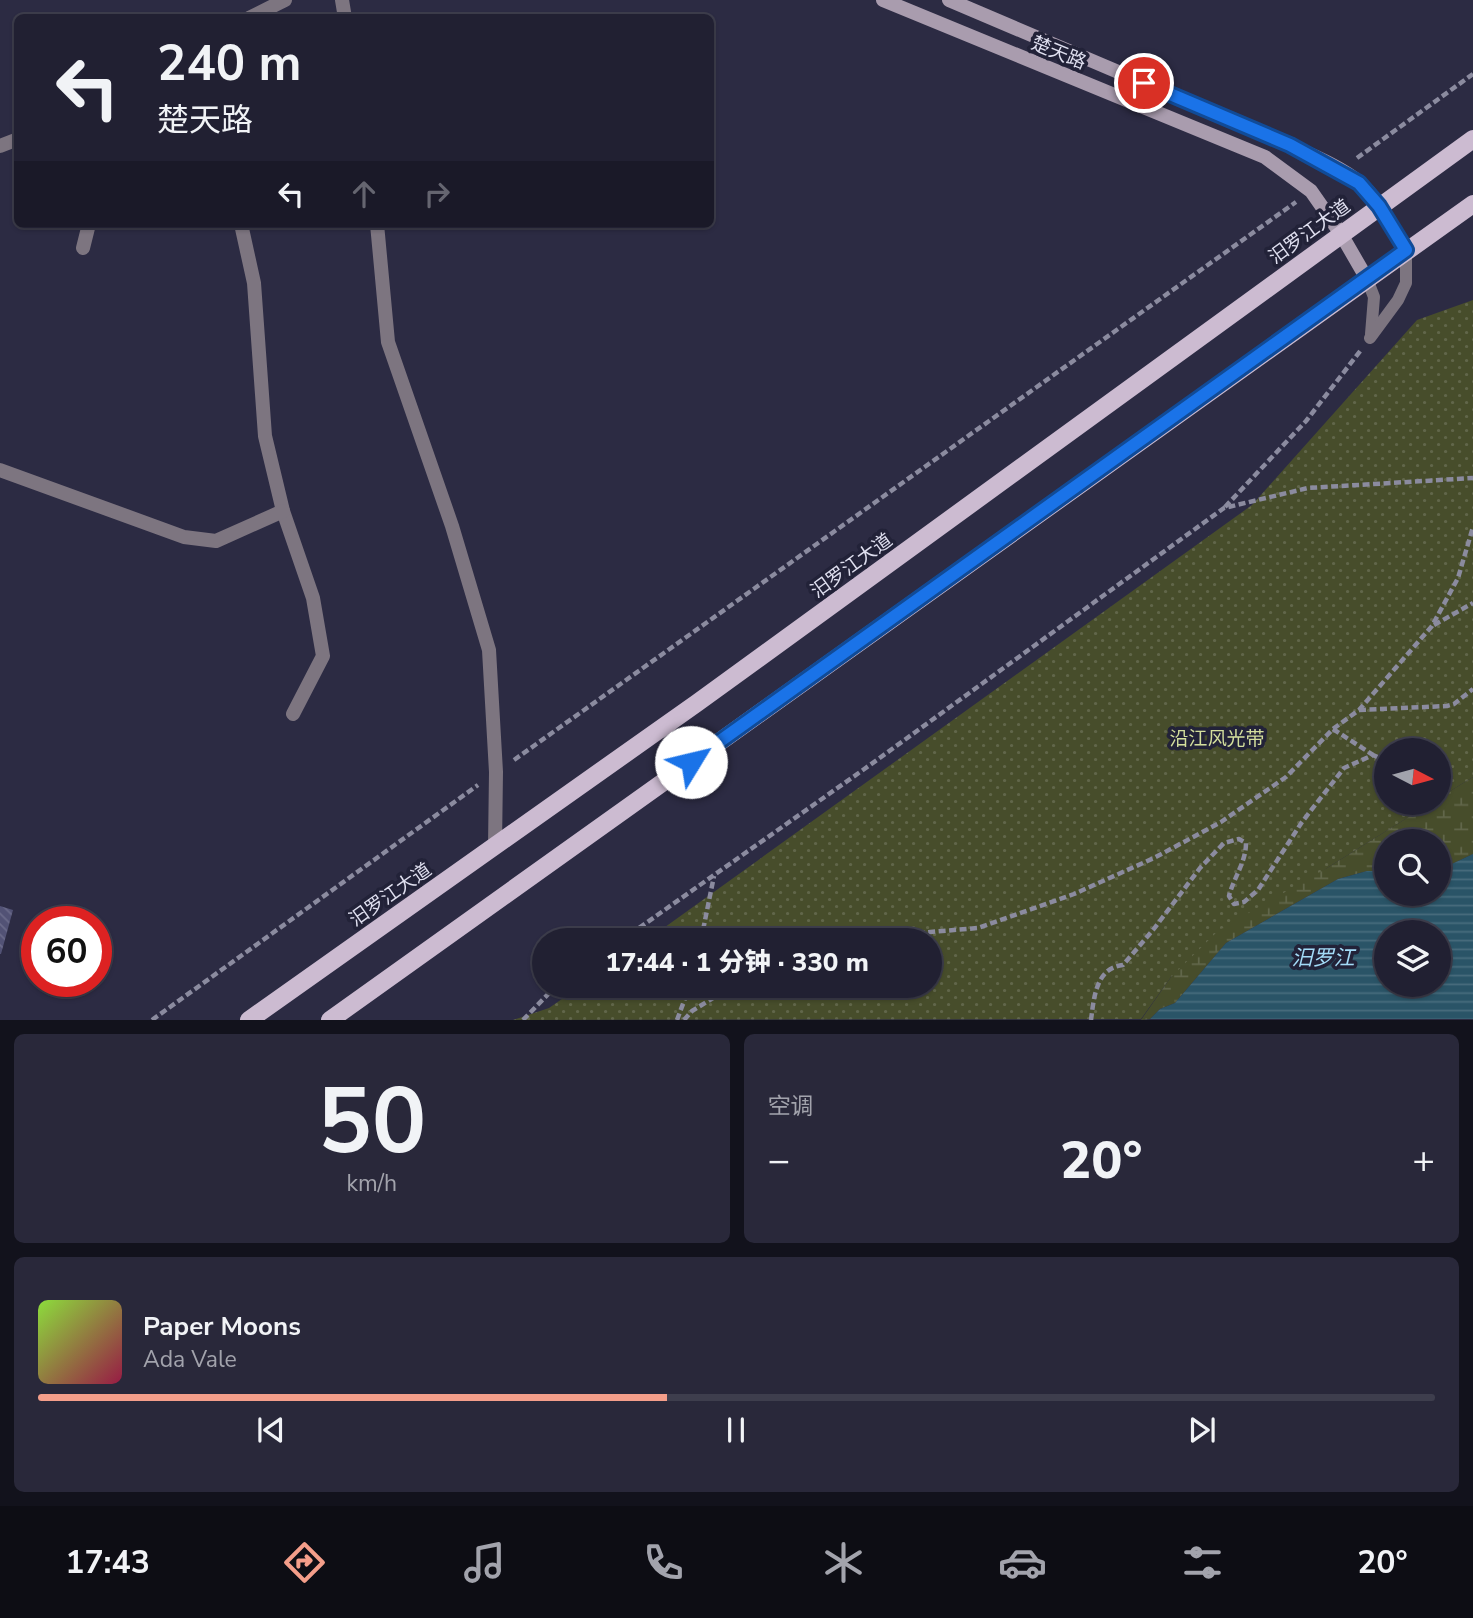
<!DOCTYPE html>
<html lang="zh">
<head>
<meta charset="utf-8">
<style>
  :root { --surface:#212032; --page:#29283a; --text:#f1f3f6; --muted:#a2a3ac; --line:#3e3e4d; --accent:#f49e8a }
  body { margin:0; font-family:"Nunito Sans","Noto Sans SC",sans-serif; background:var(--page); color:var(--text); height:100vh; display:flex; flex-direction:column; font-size:26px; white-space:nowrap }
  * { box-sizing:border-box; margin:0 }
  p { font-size:23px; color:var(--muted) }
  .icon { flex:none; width:38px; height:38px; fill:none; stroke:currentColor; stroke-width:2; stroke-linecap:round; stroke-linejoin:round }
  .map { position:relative; height:1020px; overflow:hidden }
  .details { display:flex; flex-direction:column; gap:14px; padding:14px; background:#12121c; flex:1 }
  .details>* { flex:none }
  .guide { position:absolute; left:14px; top:14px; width:700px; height:214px; border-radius:10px; box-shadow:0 2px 5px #0004,0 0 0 2px var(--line); background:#212032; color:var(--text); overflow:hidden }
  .needle { width:46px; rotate:96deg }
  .tools { position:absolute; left:1374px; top:738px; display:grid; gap:14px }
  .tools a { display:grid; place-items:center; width:77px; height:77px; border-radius:50%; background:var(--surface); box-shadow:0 2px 5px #0004,0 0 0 2px var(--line); font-size:35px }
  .speed { position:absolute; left:21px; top:906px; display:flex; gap:14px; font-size:35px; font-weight:700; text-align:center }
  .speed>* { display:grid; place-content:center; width:91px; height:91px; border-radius:50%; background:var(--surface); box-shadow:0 2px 5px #0004,0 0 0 2px var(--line); line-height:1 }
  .speed .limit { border:10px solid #d22; background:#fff; color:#111 }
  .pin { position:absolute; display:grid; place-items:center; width:60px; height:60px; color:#fff; margin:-30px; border:4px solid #fff; border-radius:50%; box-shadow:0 2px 7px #0007 }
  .me { position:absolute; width:77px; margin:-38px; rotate:54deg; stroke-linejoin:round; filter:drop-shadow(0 0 5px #0008) }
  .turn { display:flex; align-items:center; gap:24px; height:147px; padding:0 28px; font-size:32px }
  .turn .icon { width:91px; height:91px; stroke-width:2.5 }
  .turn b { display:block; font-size:49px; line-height:60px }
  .lanes { display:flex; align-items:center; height:66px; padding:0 28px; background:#0003; justify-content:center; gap:35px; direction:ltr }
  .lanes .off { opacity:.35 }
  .big { font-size:52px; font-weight:800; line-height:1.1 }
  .details .card { flex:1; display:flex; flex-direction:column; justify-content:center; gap:10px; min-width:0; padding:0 24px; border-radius:10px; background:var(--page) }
  .details .dial { align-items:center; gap:0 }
  .dial b { font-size:91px; line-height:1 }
  .song { display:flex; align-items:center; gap:21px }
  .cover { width:84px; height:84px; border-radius:10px; background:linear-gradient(135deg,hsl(90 70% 55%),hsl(340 70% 35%)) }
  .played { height:7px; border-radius:4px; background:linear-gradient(90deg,var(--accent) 45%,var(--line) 45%) }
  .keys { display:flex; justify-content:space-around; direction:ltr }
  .heat { display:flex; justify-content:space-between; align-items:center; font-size:38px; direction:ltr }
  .details .tiles { flex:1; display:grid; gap:14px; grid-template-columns:1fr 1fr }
  .card:last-child { grid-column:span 2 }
  .trip { position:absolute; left:532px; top:928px; width:410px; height:70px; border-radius:35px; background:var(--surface); box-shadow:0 2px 5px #0004,0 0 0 2px var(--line); font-weight:800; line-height:70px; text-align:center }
  .menu { display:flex; height:112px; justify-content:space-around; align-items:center; background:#0d0d14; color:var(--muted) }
  .menu .icon { width:49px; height:49px }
  .menu .on { color:var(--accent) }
  .menu b { font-size:32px; color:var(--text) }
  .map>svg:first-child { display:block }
  .grass { fill:url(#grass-dots) }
  .wetland { fill:url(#wetland-marsh) }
  .water { fill:url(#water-rules); fill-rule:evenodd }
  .building { fill:url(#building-back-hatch) }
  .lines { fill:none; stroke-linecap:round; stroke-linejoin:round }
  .path { stroke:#8b8b9f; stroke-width:4.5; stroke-dasharray:7 3.5; stroke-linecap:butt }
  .service { stroke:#7d7580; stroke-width:12 }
  .minor { stroke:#7d7580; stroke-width:14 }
  .secondary { stroke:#a99cae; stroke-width:14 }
  .primary { stroke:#ccbbd1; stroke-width:18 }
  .route-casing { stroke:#114b97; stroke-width:18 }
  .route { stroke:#1a73e8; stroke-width:12 }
  .labels { text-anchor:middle; stroke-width:7; stroke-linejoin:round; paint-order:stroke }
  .street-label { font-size:19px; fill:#dfdfef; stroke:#222238 }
  .park-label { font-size:19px; fill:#d4df9d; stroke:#222238 }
  .water-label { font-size:21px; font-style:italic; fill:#a3dbf7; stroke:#222238 }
</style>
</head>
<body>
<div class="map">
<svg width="1473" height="1020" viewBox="0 0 1473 1020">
  <defs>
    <pattern id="grass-dots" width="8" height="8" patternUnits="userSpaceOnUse" patternTransform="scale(1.75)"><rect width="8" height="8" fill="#474d2b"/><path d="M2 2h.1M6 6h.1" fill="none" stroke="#61664a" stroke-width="1.8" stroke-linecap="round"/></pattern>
    <pattern id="wetland-marsh" width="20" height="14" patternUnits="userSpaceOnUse" patternTransform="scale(1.75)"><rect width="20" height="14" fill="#474d2b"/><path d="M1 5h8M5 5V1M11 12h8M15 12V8" fill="none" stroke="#61664a"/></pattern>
    <pattern id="water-rules" width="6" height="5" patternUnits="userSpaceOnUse" patternTransform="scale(1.75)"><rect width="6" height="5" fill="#2a5467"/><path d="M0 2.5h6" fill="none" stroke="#486c7d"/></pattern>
    <pattern id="building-back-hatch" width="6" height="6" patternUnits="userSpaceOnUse" patternTransform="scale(1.75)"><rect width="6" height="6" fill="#525275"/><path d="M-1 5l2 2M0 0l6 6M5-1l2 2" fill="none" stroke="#6a6a89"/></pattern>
  </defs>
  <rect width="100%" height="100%" fill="#2c2b43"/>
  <path class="grass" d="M1473 300V777L1439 798 1438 751H1386V803H1431L1327 868 1171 977 1141 1019 513 1020 549 1008 582 985H929V940H647L1252 505 1417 320Z"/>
  <path class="wetland" d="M1473 777V854L1439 870 1438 842H1386V871H1367L1338 879 1226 943 1175 1003 1160 1009 1150 1019 1141 1020 1171 977 1219 930 1327 868 1431 803H1438L1439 798Z"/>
  <path class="water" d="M1473 854V1019H1150L1160 1009 1175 1003 1226 943 1338 879 1367 871H1386V894H1438L1439 870ZM1386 933H1438V985H1386Z"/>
  <path class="building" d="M0 906 13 910 1 954H0Z"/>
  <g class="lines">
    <g class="path">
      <path d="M1357 158 1473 74"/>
      <path d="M1225 507 1306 421 1361 350"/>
      <path d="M1434 625 1473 603"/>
      <path d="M1359 710 1447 706 1454 704 1473 689"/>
      <path d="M1333 729 1373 755"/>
      <path d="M514 760 1296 202"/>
      <path d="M622 940 870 765 1224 508 1308 488 1473 478"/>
      <path d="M701 940 714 876"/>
      <path d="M834 940 978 928 1074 894 1154 858 1221 822 1286 777 1333 729 1359 710 1432 626 1458 578 1473 527"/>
      <path d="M152 1020 478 785"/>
      <path d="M523 1020 557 985"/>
      <path d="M677 1020 690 985"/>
      <path d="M684 1020 692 1011 734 985"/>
      <path d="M1091 1020C1094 997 1096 968 1123 965L1153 930 1200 868 1224 843 1239 839 1246 843C1246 862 1234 877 1229 896L1234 904 1244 902 1258 890 1302 822 1344 768 1373 755 1386 761"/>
    </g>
    <g class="service">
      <path d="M1367 279 1374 297 1371 334"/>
      <path d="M1370 338 1398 300 1406 283V250"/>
    </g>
    <g class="minor">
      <path d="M342 0 345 18"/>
      <path d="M249 18 285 0"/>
      <path d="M0 146 18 139"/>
      <path d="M241 224 254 283 265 436 283 511 313 598 323 656 293 714"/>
      <path d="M377 224 388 342 452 526 489 650 496 772 495 846"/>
      <path d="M83 248 89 224"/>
      <path d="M0 470 184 537 216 541 283 511"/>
    </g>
    <g class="secondary">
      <path d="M883 0 1265 157 1311 191 1341 234 1367 279"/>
      <path d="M949 0 1290 145C1313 156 1339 166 1359 182 1379 199 1392 228 1406 250"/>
    </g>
    <g class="primary">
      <path d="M249 1020 697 703 1473 139"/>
      <path d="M330 1020 1473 204"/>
    </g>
  </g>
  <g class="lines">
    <g class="route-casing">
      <path id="route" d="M691 762 1406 250 1379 206 1359 183 1290 145 1144 83"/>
    </g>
    <use href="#route" class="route"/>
  </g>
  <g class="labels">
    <g class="street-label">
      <text transform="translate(1059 52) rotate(22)" y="7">楚天路</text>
      <text transform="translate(1309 231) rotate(-36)" y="7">汨罗江大道</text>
      <text transform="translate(851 565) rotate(-36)" y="7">汨罗江大道</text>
      <text transform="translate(390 894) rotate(-35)" y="7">汨罗江大道</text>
    </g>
    <g class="park-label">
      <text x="1217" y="745">沿江风光带</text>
    </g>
    <g class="water-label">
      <text x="1323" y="965">汨罗江</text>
    </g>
  </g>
</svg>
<div class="tools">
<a><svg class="needle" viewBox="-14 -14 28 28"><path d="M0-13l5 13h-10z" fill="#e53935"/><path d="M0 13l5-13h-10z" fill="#a2a3ac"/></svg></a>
<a><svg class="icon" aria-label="search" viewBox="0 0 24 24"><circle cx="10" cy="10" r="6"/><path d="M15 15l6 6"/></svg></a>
<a><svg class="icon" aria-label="layers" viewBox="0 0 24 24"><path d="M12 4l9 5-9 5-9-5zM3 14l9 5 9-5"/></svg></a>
</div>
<div class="speed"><div class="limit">60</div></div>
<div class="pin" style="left:1144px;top:83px;background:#d93025"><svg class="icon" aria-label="arrive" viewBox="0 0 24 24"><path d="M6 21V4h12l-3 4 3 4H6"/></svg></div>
<svg class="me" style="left:691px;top:762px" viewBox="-20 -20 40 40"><circle r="19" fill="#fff"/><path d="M0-13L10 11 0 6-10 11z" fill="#1a73e8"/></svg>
<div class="trip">17:44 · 1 分钟 · 330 m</div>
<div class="guide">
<div class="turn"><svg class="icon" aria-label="left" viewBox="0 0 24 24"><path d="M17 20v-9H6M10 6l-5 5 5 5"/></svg><div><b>240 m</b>楚天路</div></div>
<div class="lanes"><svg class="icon" aria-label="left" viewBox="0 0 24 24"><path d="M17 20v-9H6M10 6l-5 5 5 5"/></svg><svg class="icon off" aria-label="ahead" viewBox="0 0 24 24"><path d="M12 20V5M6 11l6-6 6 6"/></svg><svg class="icon off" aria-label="right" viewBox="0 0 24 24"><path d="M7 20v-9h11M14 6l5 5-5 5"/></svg></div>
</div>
</div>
<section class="details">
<div class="tiles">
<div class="card dial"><b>50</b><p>km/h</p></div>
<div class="card"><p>空调</p>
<div class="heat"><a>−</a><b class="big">20°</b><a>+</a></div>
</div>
<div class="card">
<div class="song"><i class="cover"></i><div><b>Paper Moons</b><p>Ada Vale</p></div></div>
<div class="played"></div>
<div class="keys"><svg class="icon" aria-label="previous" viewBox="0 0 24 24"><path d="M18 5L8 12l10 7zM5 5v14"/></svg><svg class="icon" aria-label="pause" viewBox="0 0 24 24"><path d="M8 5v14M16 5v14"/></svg><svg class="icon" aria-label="next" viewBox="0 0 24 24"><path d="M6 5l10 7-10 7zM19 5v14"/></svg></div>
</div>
</div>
</section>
<nav class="menu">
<b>17:43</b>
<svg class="icon on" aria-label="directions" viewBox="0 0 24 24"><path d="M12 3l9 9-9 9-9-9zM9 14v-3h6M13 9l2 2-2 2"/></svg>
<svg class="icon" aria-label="music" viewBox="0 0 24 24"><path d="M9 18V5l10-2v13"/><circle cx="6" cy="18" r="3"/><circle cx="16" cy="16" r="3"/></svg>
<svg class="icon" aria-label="phone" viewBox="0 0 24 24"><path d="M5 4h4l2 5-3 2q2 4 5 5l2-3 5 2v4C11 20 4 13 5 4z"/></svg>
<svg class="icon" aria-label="climate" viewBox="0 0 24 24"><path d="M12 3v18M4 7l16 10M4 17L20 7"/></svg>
<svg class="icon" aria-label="car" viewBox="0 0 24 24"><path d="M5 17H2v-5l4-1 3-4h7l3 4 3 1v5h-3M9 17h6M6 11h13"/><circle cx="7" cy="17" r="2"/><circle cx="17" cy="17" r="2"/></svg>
<svg class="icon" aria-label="filters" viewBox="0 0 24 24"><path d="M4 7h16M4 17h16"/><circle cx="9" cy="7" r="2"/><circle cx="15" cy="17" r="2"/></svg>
<b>20°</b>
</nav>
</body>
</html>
